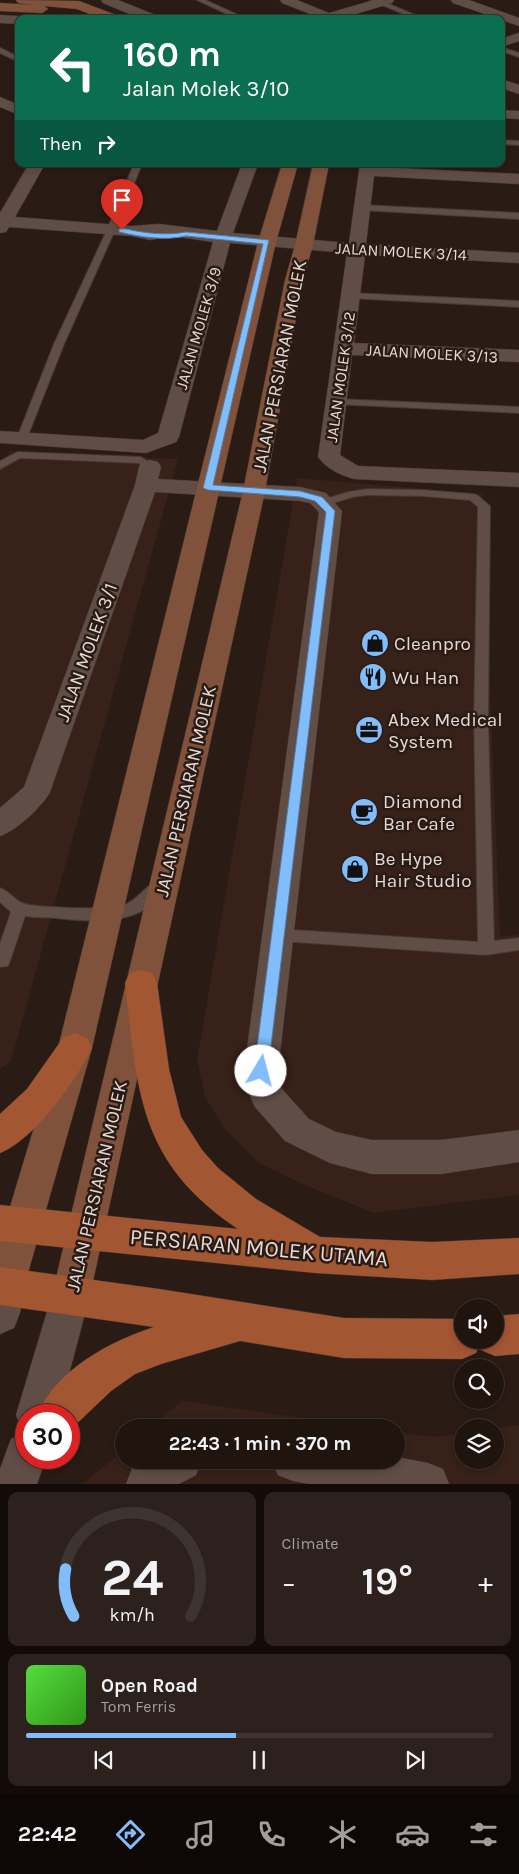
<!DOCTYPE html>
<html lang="en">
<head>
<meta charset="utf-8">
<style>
  :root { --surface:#20140f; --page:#2d211d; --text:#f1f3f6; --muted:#a29e9e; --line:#3d332f; --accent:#80bdfa }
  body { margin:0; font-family:Karla,sans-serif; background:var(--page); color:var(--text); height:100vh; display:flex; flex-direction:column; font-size:19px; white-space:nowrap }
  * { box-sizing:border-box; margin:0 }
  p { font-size:16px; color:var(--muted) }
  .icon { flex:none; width:28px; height:28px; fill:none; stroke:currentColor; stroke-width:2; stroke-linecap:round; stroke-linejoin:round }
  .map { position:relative; height:1484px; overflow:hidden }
  .details { display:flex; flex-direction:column; gap:8px; padding:8px; background:#120b08; flex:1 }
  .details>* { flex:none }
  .guide { position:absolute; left:15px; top:15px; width:490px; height:152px; border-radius:10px; box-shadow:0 2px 8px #0003,0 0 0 1px var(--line); background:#0b6e4f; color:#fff; overflow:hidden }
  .fabs { position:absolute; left:454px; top:1299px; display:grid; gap:10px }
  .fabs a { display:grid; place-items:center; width:50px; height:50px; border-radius:50%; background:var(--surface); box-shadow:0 2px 8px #0003,0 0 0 1px var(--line); font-size:25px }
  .speed { position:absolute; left:15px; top:1404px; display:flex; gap:10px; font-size:25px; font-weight:700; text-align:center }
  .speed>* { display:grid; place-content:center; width:65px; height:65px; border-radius:50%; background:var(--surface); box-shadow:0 2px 8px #0003,0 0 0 1px var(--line); line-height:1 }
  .speed .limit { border:8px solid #d22; background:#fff; color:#111 }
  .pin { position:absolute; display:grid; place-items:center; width:42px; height:42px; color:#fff; margin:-51px -21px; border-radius:50% 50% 50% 0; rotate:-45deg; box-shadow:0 0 5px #0007 }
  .pin .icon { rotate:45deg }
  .me { position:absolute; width:55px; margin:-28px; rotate:8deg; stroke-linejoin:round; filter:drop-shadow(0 0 4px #0008) }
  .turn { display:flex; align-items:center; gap:18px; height:105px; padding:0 25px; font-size:22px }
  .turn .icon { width:65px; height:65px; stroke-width:2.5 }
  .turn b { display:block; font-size:35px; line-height:42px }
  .then { display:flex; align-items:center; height:48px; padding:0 25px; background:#0003; gap:10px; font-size:19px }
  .big { font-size:38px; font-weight:700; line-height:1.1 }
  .details .widget { flex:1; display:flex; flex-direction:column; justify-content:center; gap:8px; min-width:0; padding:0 18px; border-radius:10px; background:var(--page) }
  .details .dial { align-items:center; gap:0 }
  .dial svg { height:130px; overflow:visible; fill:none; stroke:var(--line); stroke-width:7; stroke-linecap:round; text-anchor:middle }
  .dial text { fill:var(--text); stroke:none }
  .song { display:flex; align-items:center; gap:15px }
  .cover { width:60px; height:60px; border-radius:8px; background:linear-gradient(135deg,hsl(110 70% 55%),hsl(110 70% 35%)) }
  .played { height:5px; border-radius:2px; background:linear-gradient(90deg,var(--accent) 45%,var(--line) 45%) }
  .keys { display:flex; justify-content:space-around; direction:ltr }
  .heat { display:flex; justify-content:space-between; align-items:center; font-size:28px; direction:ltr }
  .details .tiles { flex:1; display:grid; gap:8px; grid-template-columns:1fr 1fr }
  .widget:last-child { grid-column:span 2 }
  .trip { position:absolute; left:115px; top:1419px; width:290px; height:50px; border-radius:25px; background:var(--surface); box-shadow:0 2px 8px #0003,0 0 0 1px var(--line); font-weight:700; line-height:50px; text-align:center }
  .menu { display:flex; height:80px; justify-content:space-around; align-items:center; background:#0d0806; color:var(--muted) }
  .menu .icon { width:35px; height:35px }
  .menu .active { color:var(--accent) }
  .menu b { font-size:22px; color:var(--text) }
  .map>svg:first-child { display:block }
  .built { fill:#372118 }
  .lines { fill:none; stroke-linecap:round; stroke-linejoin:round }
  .service-casing { stroke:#443834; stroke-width:2 }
  .minor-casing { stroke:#443834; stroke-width:1 }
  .tertiary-casing { stroke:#443834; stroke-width:1 }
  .secondary-casing { stroke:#443834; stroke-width:1 }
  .primary-casing { stroke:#443834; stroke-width:1 }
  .service { fill:#604d45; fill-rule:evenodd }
  .minor { fill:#604d45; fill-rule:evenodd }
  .tertiary { fill:#604d45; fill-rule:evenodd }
  .secondary { fill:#81523b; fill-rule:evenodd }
  .primary { fill:#a35632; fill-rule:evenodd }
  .route { fill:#80bdfa; stroke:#537ba2 }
  .labels { text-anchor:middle; stroke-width:5; stroke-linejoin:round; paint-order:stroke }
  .far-street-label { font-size:16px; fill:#e4d9d4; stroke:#2a1b14 }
  .street-label { font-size:19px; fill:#e4d9d4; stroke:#2a1b14 }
  .poi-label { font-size:19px; fill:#e4d9d4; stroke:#2a1b14; text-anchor:start }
  .near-street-label { font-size:22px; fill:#e4d9d4; stroke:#2a1b14 }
</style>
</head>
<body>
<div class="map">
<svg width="519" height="1484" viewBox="0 0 519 1484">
  <rect width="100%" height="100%" fill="#2a1b14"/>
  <g class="built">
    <path d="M10 451 178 459 11 1061 0 1069V472Z"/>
    <path d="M297 478 482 494 500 936 519 935V1195L374 1213 302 1184 259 1163 226 1130 205 1097 197 1060Z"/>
    <path d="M182 1401 367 1427H150Z"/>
    <path d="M519 1425V1484H82L124 1450V1460H396V1432L433 1437 462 1433V1460H495V1428Z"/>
  </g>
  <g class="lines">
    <g class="service-casing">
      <g id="service">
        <path d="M197 0H205L247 19H238Z"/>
        <path d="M370 0H379L425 19H416Z"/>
        <path d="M501 47 519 53V57L501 51Z"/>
        <path d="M0 48 19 57V62L0 53Z"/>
        <path d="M501 140 519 141V145L501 144Z"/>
        <path d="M134 164H142L115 230 64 344 27 438 26 440H18L17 438 54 344 107 230Z"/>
        <path d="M363 205 519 213V219L360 210 359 208Z"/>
        <path d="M351 293 519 301V307L348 298V294Z"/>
        <path d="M337 399 519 407V413L333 404 332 402 333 400Z"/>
        <path d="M18 452 141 457 155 466 150 469 138 463 20 458 0 469V461Z"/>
        <path d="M367 489 422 490 473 494 477 495 490 506 488 719 494 941 519 938V950L486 955 279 941 273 939 271 935 273 931 279 929 478 942 474 719 478 507 470 500 422 496 367 495 353 497 323 506 317 503 319 501 348 492Z"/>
        <path d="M159 880 164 882 167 886C145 927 94 922 56 918 46 917 35 918 25 916L10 961 8 966 0 967V944L11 912 0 902V888C9 891 14 899 22 903 33 908 109 910 122 906 138 901 146 884 159 880Z"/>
      </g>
    </g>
    <g class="minor-casing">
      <g id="minor">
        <path d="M101 0H118L158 16 159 19H141L103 3Z"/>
        <path d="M280 0H297L329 13 374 0H394L392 3 339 19H314L315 16 282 3Z"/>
        <path d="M451 0H469L519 18V26L453 3Z"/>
        <path d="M0 15 19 16 25 19H19V24L0 23Z"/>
        <path d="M519 33V41L501 47V39Z"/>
        <path d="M501 79 519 85V94L501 88Z"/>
        <path d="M0 97 19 105V115L0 107Z"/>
        <path d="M501 110 519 111V119L501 118Z"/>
        <path d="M29 164H45L15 217 132 226 159 224 217 231 242 164H258L233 233 349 243 360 164H376V167L519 174V184L374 176 366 244 519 253V263L365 255 354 343 519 350V362L352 355 340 455 358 466 519 473V487L354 479C340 475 327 469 318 457L347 253 230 243 179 437 176 442 146 453 0 443V431L143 440 158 433 213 242 159 234 156 239 150 240 132 236 9 227 6 232 0 233V213Z"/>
        <path d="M150 460 158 462 161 467 158 479 300 487 326 493 342 511 278 1071 282 1089 309 1119 336 1132 372 1140H441L519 1130V1162L441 1174H372L330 1163 285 1141 255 1107 250 1096 244 1071 319 512 310 503 300 501 155 492 50 792C42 807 16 831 0 836V808L24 787 135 485 139 467 142 462Z"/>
        <path d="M396 1457 428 1463 443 1469 449 1484H310L293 1481 278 1475 272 1460H396Z"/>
        <path d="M140 1460H202L196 1475 179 1484H126L132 1469Z"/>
      </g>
    </g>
    <g class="tertiary-casing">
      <g id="tertiary">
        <path d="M5 1268 19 1274C27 1293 22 1309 14 1328L0 1334V1270Z"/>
        <path d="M71 1276 85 1281 90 1295 58 1415H26V1431L22 1430 16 1415 52 1295 57 1281Z"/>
        <path d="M26 1433V1458H46L37 1484H0V1469L11 1439Z"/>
      </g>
    </g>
    <g class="secondary-casing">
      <g id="secondary">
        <path d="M16 0 79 1 119 16 120 19H102L77 9 44 6 48 9 42 13 0 11V3L34 5 18 3Z"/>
        <path d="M282 164H298L276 242 92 1048 24 1287 19 1300 5 1306 0 1304V1240L58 1048 258 242Z"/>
        <path d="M313 164H329L313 245 303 280 265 491 90 1295 85 1309 71 1314 57 1309 52 1295 243 491 285 280 295 245Z"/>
      </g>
    </g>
    <g class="primary-casing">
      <g id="primary">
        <path d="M141 970 152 973 157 983 169 1069 181 1117 202 1150 218 1168 256 1199 320 1237 432 1242 519 1238V1274L432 1280 315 1273 0 1241V1205L238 1229C138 1162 138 1092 125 983L130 973Z"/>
        <path d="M75 1033 87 1038 92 1048C76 1081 34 1140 0 1153V1114L27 1089 63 1038Z"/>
        <path d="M0 1267 159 1289 344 1318 462 1319V1340H495V1316L519 1314V1354L495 1356 481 1350 479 1345 476 1353 462 1359 344 1358 240 1341 161 1364 135 1374 111 1391 69 1431V1415H37C57 1369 109 1342 154 1327L0 1305Z"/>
      </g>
    </g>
    <use href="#service" class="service"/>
    <use href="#minor" class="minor"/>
    <use href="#tertiary" class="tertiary"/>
    <use href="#secondary" class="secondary"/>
    <use href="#primary" class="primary"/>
  </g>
  <path class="route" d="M122 228C143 233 165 236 186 232L269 240 213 485 300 491 322 497 335 511 268 1071 266 1075 261 1077 256 1075 254 1071 326 512 315 501 300 497 208 490 203 488 263 244 186 236C164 241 141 237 119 232V229Z"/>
  <defs>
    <g id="shop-disc" transform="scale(1.4375)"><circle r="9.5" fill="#80bdfa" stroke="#2a1b14"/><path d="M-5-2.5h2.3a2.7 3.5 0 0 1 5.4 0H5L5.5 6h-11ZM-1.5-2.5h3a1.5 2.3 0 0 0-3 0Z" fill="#111"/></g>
    <g id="restaurant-disc" transform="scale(1.4375)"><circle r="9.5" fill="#80bdfa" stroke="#2a1b14"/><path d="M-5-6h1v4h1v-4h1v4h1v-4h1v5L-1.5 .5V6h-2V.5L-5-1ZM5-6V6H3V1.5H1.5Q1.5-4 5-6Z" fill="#111"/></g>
    <g id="office-disc" transform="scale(1.4375)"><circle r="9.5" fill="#80bdfa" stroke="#2a1b14"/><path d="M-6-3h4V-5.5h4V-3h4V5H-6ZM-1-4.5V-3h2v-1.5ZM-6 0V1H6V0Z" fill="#111"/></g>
    <g id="cafe-disc" transform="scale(1.4375)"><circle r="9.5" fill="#80bdfa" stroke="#2a1b14"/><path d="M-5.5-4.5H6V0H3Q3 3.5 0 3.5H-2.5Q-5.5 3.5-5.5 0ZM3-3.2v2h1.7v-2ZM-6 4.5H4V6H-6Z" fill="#111"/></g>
  </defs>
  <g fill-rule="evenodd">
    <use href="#shop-disc" x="375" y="643"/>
    <use href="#restaurant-disc" x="373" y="677"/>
    <use href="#office-disc" x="369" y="730"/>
    <use href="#cafe-disc" x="364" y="812"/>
    <use href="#shop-disc" x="355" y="869"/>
  </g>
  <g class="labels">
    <g class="far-street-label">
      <text transform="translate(401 251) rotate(3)" y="6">JALAN MOLEK 3/14</text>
      <text transform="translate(198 328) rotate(-74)" y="6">JALAN MOLEK 3/9</text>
      <text transform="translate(432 353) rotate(3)" y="6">JALAN MOLEK 3/13</text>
      <text transform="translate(340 377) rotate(-82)" y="6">JALAN MOLEK 3/12</text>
    </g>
    <g class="street-label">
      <text transform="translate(279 366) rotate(-79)" y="7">JALAN PERSIARAN MOLEK</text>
      <text transform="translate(86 652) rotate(-70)" y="7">JALAN MOLEK 3/1</text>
      <text transform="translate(185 791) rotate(-77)" y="7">JALAN PERSIARAN MOLEK</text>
      <text transform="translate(96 1186) rotate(-77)" y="7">JALAN PERSIARAN MOLEK</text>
    </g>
    <g class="poi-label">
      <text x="394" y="650">Cleanpro</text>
      <text x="392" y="684">Wu Han</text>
      <text x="388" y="726">Abex Medical<tspan x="388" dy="22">System</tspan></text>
      <text x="383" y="808">Diamond<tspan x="383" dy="22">Bar Cafe</tspan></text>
      <text x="374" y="865">Be Hype<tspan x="374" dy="22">Hair Studio</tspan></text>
    </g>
    <g class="near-street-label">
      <text transform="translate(259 1247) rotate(5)" y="8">PERSIARAN MOLEK UTAMA</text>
    </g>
  </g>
</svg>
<div class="fabs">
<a><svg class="icon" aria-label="sound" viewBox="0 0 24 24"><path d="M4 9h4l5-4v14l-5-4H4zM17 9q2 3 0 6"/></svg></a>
<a><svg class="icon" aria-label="search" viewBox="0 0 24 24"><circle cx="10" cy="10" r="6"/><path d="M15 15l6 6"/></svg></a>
<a><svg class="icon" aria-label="layers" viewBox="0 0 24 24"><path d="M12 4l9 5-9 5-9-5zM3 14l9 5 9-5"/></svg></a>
</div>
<div class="speed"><div class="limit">30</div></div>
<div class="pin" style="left:122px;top:230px;background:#d93025"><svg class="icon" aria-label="arrive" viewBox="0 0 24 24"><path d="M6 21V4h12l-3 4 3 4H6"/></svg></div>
<svg class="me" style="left:261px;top:1071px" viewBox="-20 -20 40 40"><circle r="19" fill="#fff"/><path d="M0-13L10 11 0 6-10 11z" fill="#80bdfa"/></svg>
<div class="trip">22:43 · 1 min · 370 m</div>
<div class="guide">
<div class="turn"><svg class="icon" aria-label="left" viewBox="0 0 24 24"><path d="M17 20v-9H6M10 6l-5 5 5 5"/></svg><div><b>160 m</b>Jalan Molek 3/10</div></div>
<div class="then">Then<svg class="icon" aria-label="right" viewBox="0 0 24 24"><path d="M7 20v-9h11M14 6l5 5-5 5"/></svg></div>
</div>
</div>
<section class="details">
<div class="tiles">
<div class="widget dial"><svg viewBox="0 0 100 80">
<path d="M14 69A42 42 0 1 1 86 69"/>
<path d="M14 69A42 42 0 0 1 9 40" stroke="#80bdfa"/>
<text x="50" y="56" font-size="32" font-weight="700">24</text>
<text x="50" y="72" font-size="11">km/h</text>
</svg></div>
<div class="widget"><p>Climate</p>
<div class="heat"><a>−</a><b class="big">19°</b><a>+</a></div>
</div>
<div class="widget">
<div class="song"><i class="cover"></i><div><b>Open Road</b><p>Tom Ferris</p></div></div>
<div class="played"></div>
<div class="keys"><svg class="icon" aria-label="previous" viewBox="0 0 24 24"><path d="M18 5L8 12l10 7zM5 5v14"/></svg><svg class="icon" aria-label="pause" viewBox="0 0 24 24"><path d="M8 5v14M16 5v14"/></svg><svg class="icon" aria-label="next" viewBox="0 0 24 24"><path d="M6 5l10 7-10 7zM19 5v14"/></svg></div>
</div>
</div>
</section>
<nav class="menu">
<b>22:42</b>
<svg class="icon active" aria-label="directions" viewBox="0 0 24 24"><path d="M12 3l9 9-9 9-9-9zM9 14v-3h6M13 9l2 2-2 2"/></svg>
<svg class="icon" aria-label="music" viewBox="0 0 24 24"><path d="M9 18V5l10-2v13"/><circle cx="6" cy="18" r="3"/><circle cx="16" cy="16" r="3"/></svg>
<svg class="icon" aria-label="phone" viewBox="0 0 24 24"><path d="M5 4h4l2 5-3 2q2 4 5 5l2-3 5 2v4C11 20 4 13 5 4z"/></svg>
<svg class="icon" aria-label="climate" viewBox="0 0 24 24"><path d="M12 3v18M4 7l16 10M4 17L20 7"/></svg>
<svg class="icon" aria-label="car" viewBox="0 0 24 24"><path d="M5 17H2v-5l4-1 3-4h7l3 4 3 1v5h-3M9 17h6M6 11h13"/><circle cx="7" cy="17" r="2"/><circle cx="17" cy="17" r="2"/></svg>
<svg class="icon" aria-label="filters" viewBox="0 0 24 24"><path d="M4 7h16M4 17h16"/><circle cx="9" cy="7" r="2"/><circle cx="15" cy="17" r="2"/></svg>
</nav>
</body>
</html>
